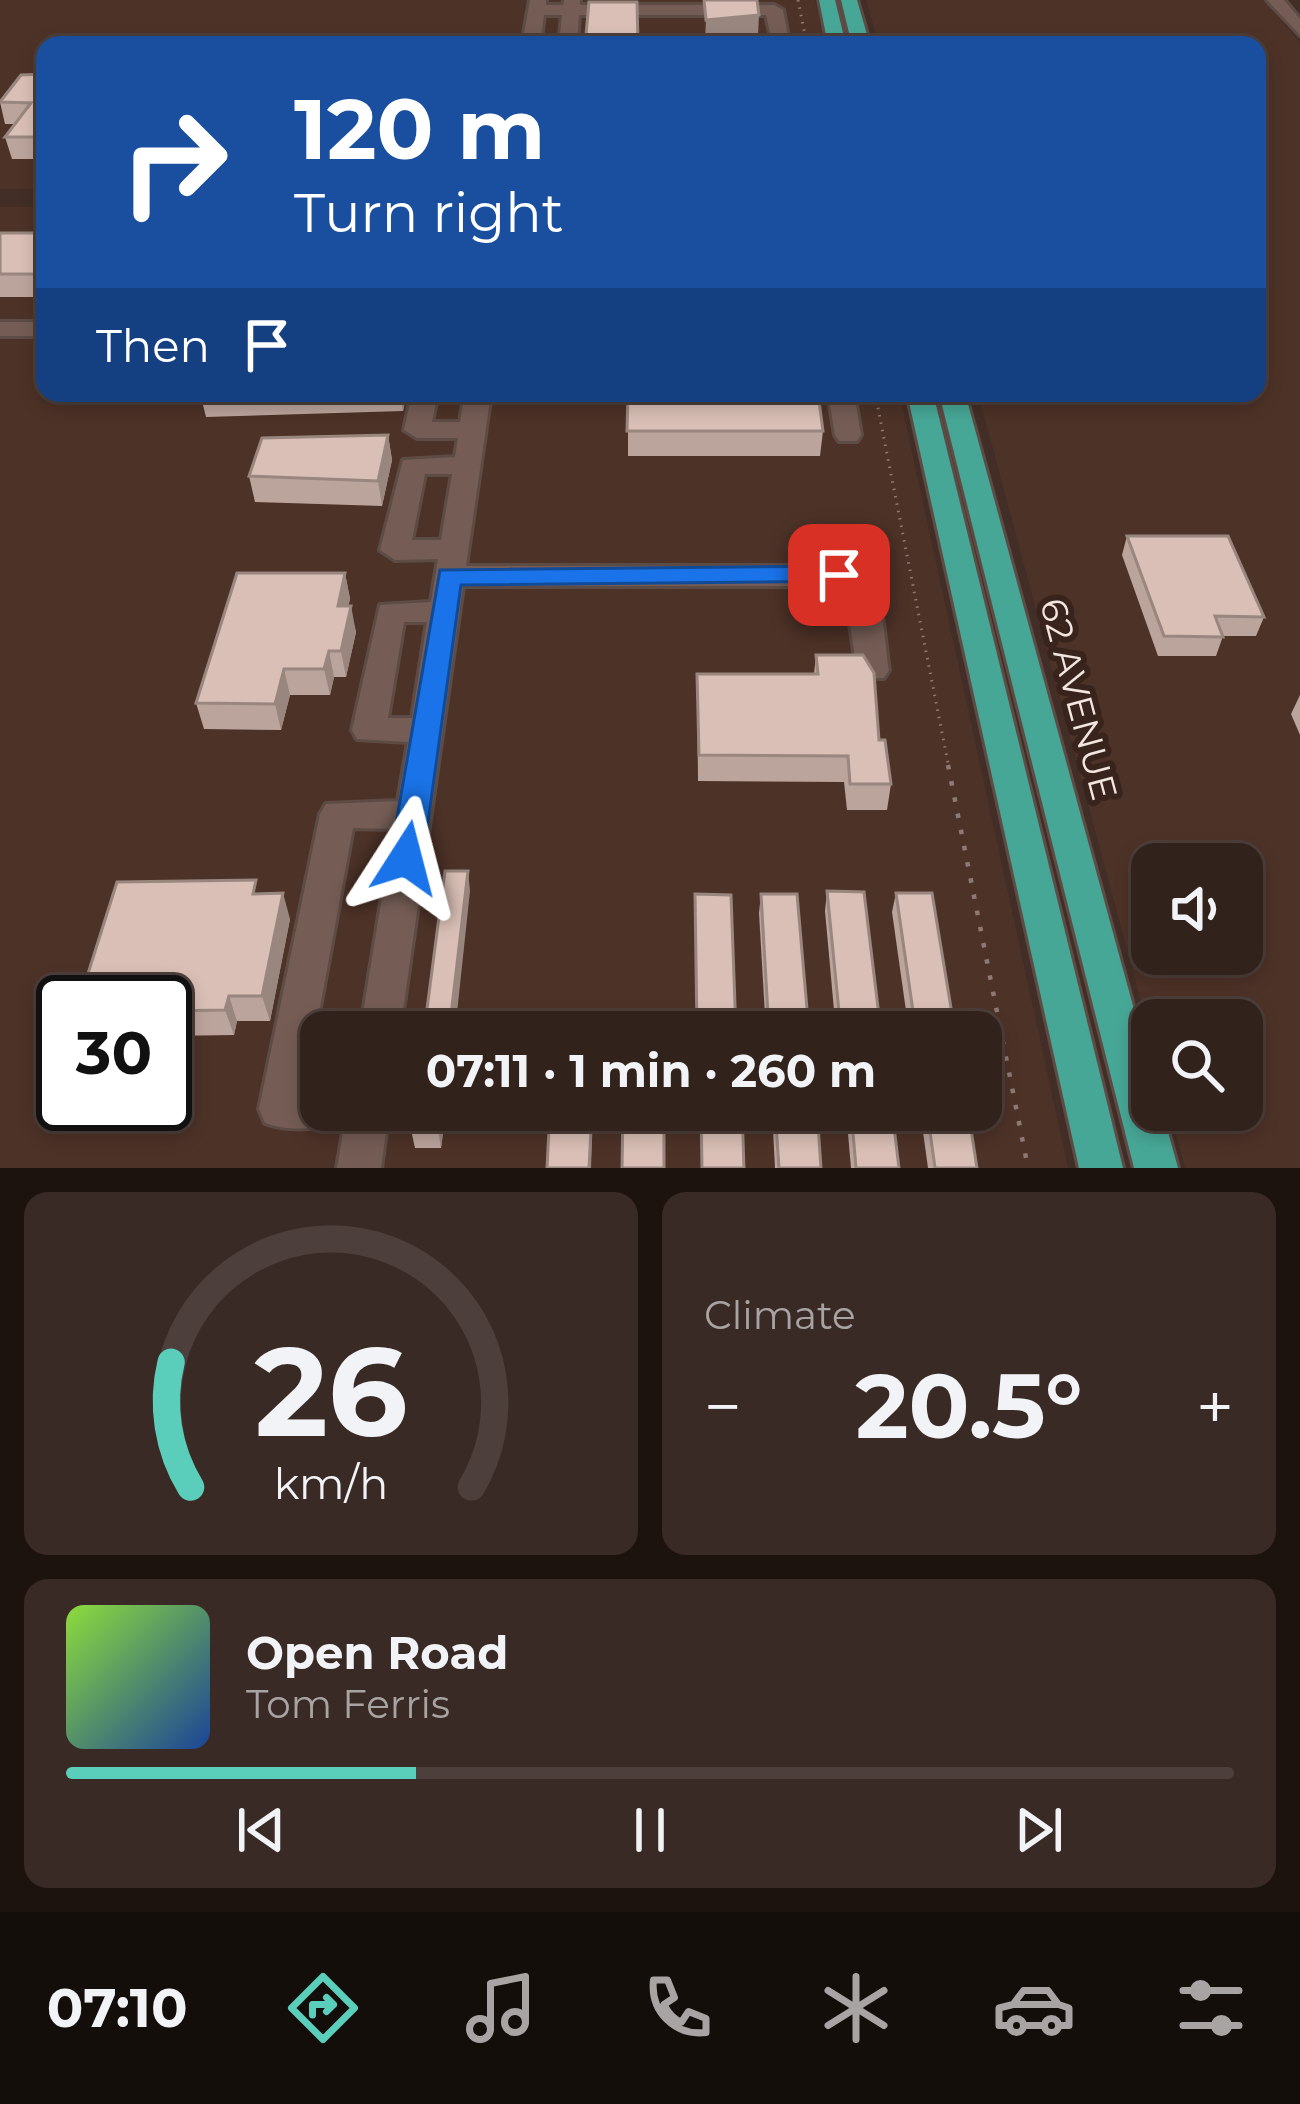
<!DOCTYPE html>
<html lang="en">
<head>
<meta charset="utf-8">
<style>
  :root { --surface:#32221c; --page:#3a2a25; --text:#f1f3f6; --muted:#a8a4a3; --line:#4d3f3b; --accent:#5bcebb }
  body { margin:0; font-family:Montserrat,sans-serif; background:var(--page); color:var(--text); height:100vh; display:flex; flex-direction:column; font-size:45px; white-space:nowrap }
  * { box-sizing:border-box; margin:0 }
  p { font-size:39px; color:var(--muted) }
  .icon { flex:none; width:66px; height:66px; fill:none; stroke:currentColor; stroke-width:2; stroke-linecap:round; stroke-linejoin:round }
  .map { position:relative; height:1168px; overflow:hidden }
  .drawer { display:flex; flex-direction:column; gap:24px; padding:24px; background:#1c130f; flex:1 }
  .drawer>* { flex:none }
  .banner { position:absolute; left:36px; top:36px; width:1230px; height:366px; border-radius:24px; box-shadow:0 6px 18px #0003,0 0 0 3px var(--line); background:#1a4fa0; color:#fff; overflow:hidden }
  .buttons { position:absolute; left:1131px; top:843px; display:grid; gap:24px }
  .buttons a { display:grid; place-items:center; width:132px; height:132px; border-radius:24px; background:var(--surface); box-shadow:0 6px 18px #0003,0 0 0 3px var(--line); font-size:60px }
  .speed { position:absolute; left:36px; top:975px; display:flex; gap:24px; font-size:60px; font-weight:700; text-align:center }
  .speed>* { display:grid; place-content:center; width:156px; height:156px; border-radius:50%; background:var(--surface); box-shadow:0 6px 18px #0003,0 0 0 3px var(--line); line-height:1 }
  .speed .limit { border:6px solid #111; border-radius:18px; background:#fff; color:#111 }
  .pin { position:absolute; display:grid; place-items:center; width:102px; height:102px; color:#fff; margin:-51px; border-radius:24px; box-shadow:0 6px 18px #0006 }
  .me { position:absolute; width:132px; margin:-66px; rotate:9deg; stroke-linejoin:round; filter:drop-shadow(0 0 9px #0008) }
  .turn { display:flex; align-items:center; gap:42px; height:252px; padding:0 60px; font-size:54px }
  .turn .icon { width:156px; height:156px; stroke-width:2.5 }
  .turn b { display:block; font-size:84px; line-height:102px }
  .then { display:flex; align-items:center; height:114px; padding:0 60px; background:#0003; gap:24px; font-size:45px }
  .big { font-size:90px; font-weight:700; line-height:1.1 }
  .drawer .widget { flex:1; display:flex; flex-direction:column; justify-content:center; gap:18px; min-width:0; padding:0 42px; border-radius:24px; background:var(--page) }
  .drawer .dial { align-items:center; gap:0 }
  .dial svg { height:312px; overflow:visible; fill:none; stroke:var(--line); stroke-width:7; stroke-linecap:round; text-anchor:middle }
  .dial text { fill:var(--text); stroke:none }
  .song { display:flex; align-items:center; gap:36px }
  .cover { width:144px; height:144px; border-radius:18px; background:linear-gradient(135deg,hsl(90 70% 55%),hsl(220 70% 35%)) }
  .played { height:12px; border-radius:6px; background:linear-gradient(90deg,var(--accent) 30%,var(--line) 30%) }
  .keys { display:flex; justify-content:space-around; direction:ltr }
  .heat { display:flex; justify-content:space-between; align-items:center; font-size:66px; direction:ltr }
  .drawer .tiles { flex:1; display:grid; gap:24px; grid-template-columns:1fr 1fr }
  .widget:last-child { grid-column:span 2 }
  .trip { position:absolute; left:300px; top:1011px; width:702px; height:120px; border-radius:24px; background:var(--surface); box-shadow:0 6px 18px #0003,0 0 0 3px var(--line); font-weight:700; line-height:120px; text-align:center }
  .tabs { display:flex; height:192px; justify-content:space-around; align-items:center; background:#140e0b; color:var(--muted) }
  .tabs .icon { width:84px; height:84px }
  .tabs .current { color:var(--accent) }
  .tabs b { font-size:54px; color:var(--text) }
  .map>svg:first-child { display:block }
  .built { fill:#4d3227; fill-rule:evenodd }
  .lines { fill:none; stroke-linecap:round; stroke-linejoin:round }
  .minor-casing { stroke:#5d4c45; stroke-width:6 }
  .major-casing { stroke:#5d4c45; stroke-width:6 }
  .path-far1 { stroke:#8c7a74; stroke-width:3; stroke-dasharray:1.5 6; stroke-linecap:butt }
  .path { stroke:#8c7a74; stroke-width:4.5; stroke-dasharray:4.5 12; stroke-linecap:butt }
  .minor { fill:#755d55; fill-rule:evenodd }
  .major { fill:#47a796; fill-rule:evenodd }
  .wall { fill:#bba49c }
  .shaded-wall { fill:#98867f }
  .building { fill:#d9bfb5; stroke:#98867f; stroke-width:3 }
  .route { fill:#1a73e8; stroke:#114b97; stroke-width:3 }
  .labels { text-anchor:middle; stroke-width:12; stroke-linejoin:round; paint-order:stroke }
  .street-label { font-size:36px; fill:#f3e5e0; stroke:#38241c }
</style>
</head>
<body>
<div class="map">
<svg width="1300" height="1168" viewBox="0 0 1300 1168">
  <rect width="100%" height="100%" fill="#422e26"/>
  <g class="built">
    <path d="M0 0H815L825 45H45V189H0Z"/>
    <path d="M866 0H1264L1300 43V1168H1185L1170 1110H1242V1020H1152V1043L978 393H1257V45H879ZM1152 864H1242V954H1152Z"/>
    <path d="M0 207H45V393H899L1068 1168H0ZM63 1002H165V1104H63ZM321 1032H981V1110H321Z"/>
  </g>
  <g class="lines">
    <g class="minor-casing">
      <g id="minor">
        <path d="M530 0H546V5H563L564 0H580V5H774L783 10 789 42 773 45 766 15H579L577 45H559L562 15H544L540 45H522Z"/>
        <path d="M1267 0H1284L1300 19V35Z"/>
        <rect x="0" y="322" width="45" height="14"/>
        <path d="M412 393H438L432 422H460L465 393H491L466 566H848C886 577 883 637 889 670L884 678H862L857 670 845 591 840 586H463L400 1032H360L393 829 353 828 305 1089H321V1110H341L336 1122C314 1130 287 1131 265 1123L259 1109 320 814 326 804 398 801 408 742 357 739 352 730 380 605 431 602 438 559 395 560 380 550 403 460 455 457 458 438H417L404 430ZM425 474H452L441 540H412ZM404 622H427L412 718H388Z"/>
        <path d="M828 393H854L861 435 857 441H839L835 435Z"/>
        <path d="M347 1110H389L381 1168H337Z"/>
      </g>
    </g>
    <g class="major-casing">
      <g id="major">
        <path d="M819 0H835L846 45H828Z"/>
        <path d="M841 0H857L870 45H852Z"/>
        <path d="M907 393H933L1123 1168H1079Z"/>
        <path d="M939 393H965L1152 1075V1110H1162L1178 1168H1134Z"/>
      </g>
    </g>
    <g class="path-far1">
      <path d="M798 0 807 45"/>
      <path d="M875 393 949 768"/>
    </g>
    <path class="path" d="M948 765 1028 1168"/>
    <use href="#minor" class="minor"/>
    <use href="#major" class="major"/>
  </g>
  <g class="wall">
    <path d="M45 74V159H12L5 137 15 124H5L0 102Z"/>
    <rect x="0" y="233" width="45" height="64"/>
    <path d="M200 393H407L403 411 206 417Z"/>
    <path d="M628 393 823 431 820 456H628Z"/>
    <path d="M388 435 392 460 382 506 255 502 249 476Z"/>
    <path d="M1127 536 1264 617 1256 636H1223L1216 656H1158L1122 555Z"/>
    <path d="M345 573 350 599 348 606 356 632 346 677H334L330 695H290L281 730 204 729 196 703Z"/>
    <path d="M816 655 879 740 891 784 887 810H847L844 782 698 781 697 674H814Z"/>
    <path d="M1300 695V735L1291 714Z"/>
    <path d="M827 891 881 1032H836L825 911Z"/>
    <path d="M896 893 955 1032H909L892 912Z"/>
    <path d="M260 894 290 919 270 1021H237L234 1035 165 1036V1002Z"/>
    <path d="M761 894 809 1032H766L759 913Z"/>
    <path d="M446 1110 441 1148H415L411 1130Z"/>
    <path d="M772 1110H817L821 1168H775Z"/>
    <path d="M846 1110H892L899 1168H851Z"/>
    <path d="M920 1110H968L977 1168H928Z"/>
  </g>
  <g class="shaded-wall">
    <path d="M759 15 758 35 705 40 706 20Z"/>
    <path d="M400 393H407L403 411Z"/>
    <path d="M388 435 392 460 382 506 378 481Z"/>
    <path d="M345 573 350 599 343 632 338 606Z"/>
    <path d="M351 606 356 632 346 677 341 651Z"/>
    <path d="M329 651 334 677 330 695 324 669Z"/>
    <path d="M284 669 290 695 281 730 275 704Z"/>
    <path d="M468 871 470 891 455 1032H449Z"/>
    <path d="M283 893 290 919 270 1021 262 996Z"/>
    <path d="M229 996 237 1021 234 1035 225 1010Z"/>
    <path d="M440 1110H446L441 1148 438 1130Z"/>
    <path d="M592 1110H593L591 1168H589Z"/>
  </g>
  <g class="building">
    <path d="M704 0H757L759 15 706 20Z"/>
    <path d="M589 2H637L638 45H585Z"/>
    <path d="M45 74V137H5L31 103 0 102 21 75Z"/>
    <rect x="0" y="233" width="45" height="41"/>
    <path d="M628 393H818L823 431H627Z"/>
    <path d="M388 435 378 481 249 476 262 438Z"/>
    <path d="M1127 536H1228L1264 617 1215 616 1223 637 1164 636Z"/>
    <path d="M237 573H345L338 606H351L341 651H329L324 669H284L275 704 196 703Z"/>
    <path d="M816 655H863L874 673 879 740H885L891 784H850L848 756 699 755 697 674H818Z"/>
    <path d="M445 871H468L449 1032H424Z"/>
    <path d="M256 880 253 894 283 893 262 996H229L225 1010 165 1011V1002H79L117 882Z"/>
    <path d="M827 891 864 892 881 1032H841Z"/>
    <path d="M896 893H932L955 1032H916Z"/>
    <path d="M695 894 731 895 736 1032H697Z"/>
    <path d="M761 894H797L809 1032H769Z"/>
    <path d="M414 1110H440L438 1130H411Z"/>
    <path d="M550 1110H592L589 1168H547Z"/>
    <path d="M623 1110H664V1168H622Z"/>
    <path d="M701 1110H742L744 1168H702Z"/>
    <path d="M775 1110H817L821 1168H779Z"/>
    <path d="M851 1110H892L899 1168H856Z"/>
    <path d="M927 1110H968L977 1168H935Z"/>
  </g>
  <path class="route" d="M839 566 849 569V581L461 585 423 858 418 867H395L390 858 440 570Z"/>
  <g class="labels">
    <g class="street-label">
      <text transform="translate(1079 699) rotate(75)" y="13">62 AVENUE</text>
    </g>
  </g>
</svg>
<div class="buttons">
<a><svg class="icon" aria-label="sound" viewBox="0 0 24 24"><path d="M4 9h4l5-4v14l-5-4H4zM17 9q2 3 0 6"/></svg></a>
<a><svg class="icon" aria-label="search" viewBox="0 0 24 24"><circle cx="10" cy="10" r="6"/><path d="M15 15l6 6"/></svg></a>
</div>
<div class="speed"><div class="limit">30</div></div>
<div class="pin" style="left:839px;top:575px;background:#d93025"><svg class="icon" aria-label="arrive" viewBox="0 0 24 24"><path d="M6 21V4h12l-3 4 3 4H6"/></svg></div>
<svg class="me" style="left:406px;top:858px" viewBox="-20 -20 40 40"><path d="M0-17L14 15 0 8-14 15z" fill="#1a73e8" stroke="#fff" stroke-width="4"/></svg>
<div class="trip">07:11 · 1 min · 260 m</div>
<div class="banner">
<div class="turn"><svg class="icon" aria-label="right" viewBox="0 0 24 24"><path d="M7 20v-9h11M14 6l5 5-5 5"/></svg><div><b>120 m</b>Turn right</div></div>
<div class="then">Then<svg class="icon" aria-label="arrive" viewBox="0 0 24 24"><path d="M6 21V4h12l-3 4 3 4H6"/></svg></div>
</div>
</div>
<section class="drawer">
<div class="tiles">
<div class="widget dial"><svg viewBox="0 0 100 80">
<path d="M14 69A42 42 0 1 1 86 69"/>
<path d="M14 69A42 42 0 0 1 9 37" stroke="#5bcebb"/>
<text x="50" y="56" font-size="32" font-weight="700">26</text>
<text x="50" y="72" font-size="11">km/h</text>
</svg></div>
<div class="widget"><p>Climate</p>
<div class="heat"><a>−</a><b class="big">20.5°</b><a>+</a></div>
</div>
<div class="widget">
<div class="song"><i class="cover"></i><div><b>Open Road</b><p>Tom Ferris</p></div></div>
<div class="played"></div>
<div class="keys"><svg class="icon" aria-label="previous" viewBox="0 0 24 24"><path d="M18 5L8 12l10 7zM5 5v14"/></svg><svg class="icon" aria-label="pause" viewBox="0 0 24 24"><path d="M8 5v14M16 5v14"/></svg><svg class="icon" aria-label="next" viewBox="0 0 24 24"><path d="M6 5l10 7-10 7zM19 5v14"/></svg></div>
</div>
</div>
</section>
<nav class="tabs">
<b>07:10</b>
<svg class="icon current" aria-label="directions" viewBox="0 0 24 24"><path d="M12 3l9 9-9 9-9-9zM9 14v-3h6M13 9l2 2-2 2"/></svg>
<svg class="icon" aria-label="music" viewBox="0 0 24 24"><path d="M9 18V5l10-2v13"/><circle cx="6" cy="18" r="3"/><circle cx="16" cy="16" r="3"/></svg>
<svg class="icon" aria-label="phone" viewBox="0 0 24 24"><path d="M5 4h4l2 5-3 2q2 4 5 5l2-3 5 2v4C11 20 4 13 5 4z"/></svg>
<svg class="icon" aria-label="climate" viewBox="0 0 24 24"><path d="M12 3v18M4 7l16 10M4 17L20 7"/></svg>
<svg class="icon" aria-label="car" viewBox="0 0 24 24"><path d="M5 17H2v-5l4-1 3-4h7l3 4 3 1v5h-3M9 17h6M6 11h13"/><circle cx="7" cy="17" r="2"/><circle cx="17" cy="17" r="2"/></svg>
<svg class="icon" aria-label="filters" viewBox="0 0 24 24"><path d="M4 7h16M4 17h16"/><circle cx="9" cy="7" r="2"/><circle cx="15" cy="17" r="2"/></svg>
</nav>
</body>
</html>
